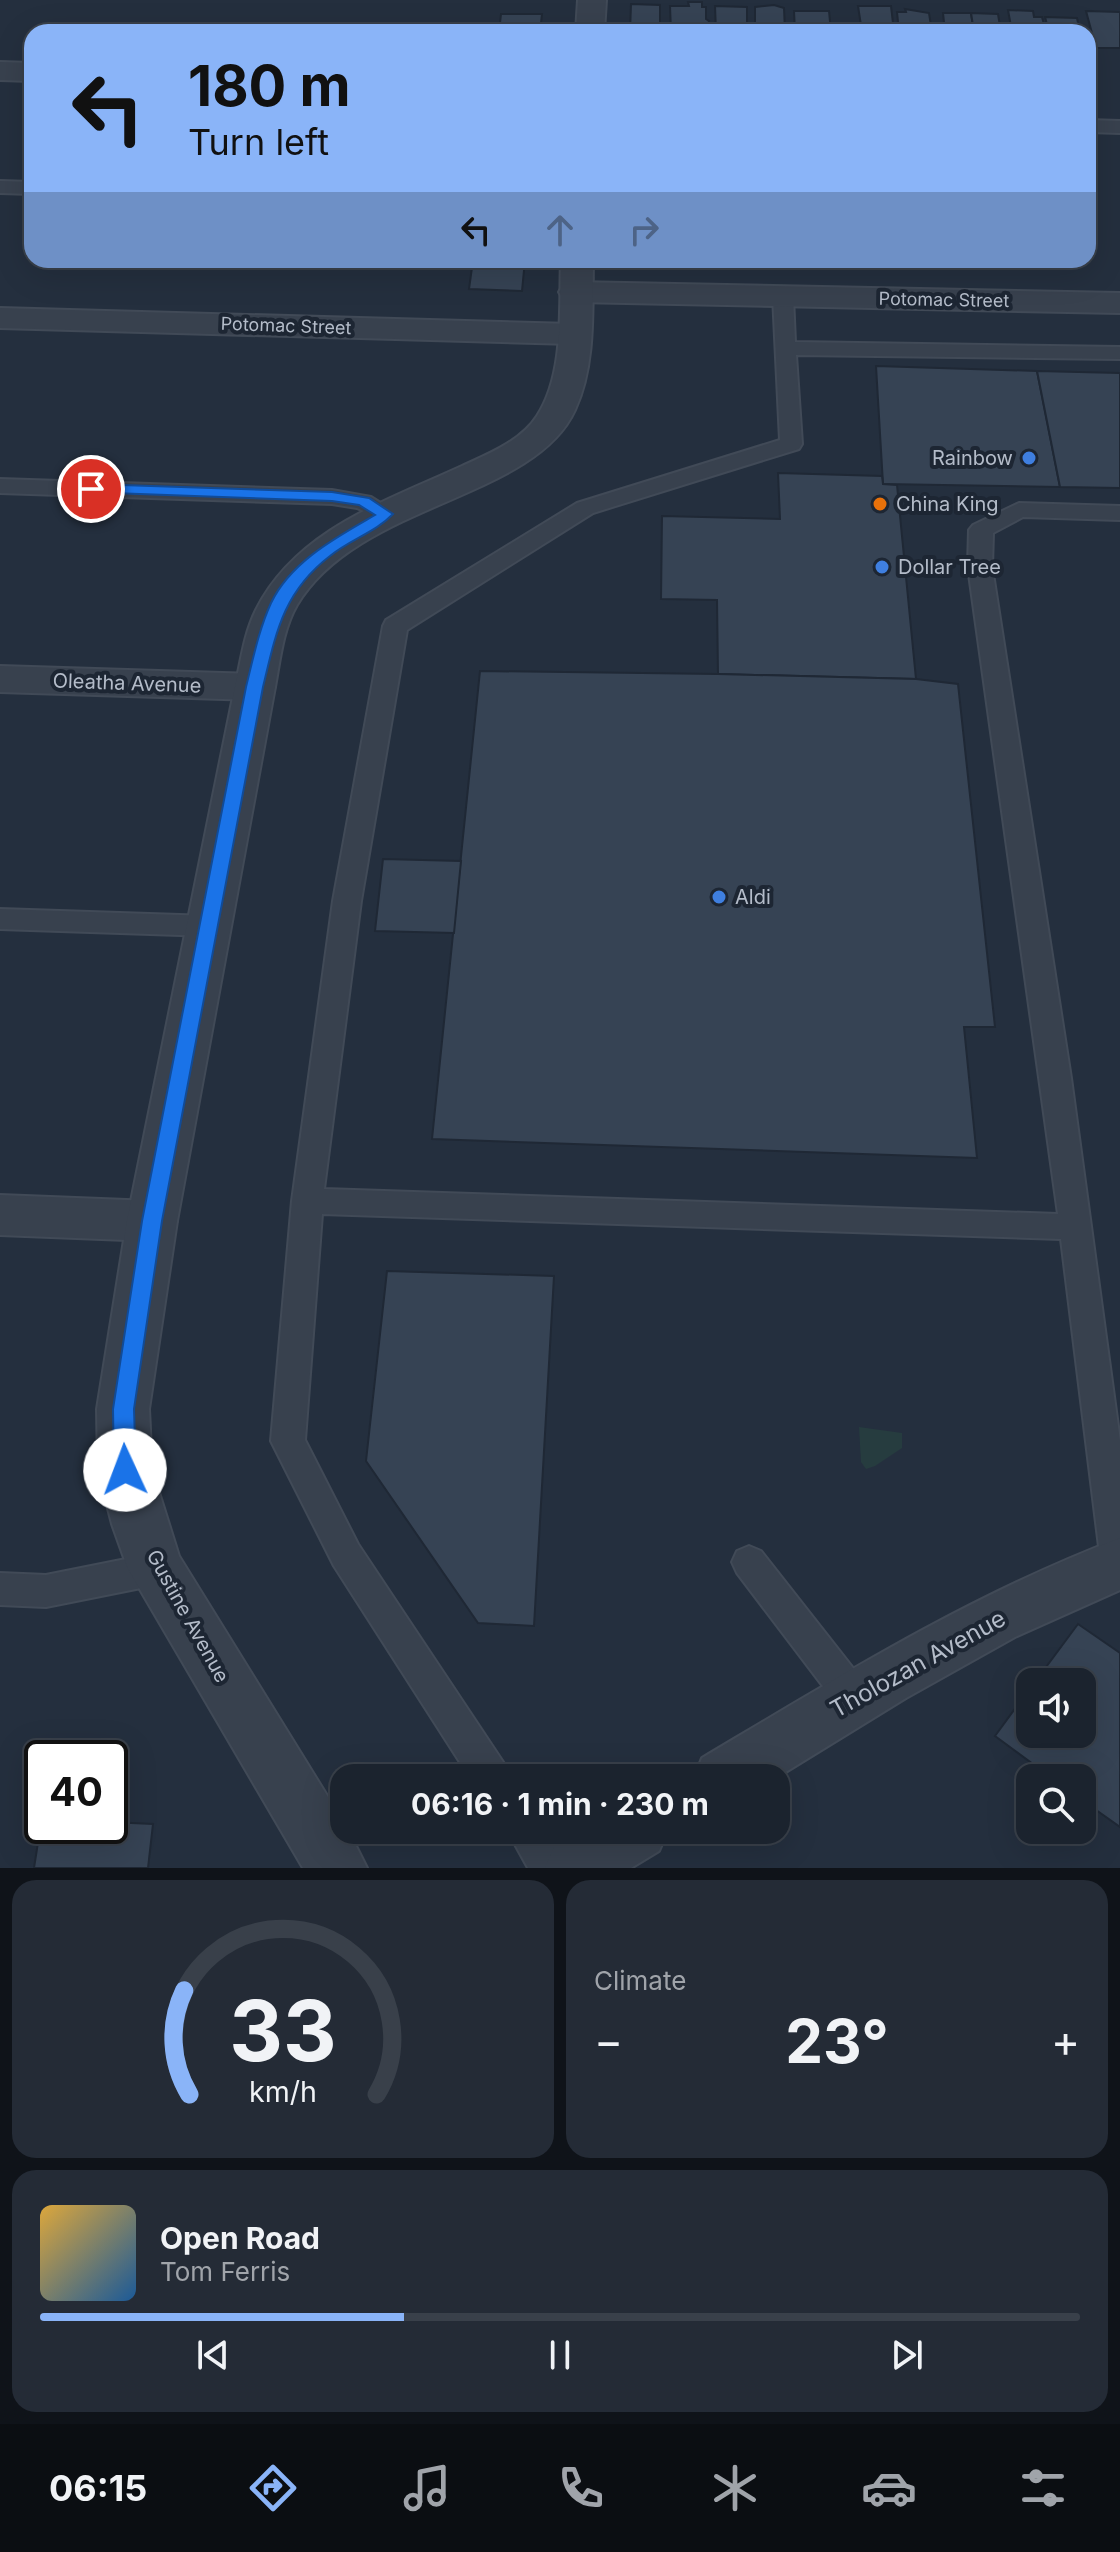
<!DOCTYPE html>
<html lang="en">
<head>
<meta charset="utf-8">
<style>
  :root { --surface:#1b232e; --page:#242b36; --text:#f1f3f6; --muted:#a0a4aa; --line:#39404a; --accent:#8ab4f8 }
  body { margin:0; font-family:Inter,sans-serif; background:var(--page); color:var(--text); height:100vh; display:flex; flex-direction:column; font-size:30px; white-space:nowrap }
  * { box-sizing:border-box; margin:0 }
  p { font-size:26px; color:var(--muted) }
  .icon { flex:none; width:44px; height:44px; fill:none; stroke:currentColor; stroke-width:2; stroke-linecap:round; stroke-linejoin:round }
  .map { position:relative; height:1868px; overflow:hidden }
  .panel { display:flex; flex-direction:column; gap:12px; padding:12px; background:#0f1319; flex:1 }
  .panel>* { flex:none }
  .top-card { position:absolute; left:24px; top:24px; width:1072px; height:244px; border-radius:24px; box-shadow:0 8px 32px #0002,0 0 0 2px var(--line); background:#8ab4f8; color:#111; overflow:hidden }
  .fabs { position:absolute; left:1016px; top:1668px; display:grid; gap:16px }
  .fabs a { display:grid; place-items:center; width:80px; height:80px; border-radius:16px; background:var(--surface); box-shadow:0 8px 32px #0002,0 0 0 2px var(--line); font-size:40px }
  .speed { position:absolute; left:24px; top:1740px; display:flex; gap:16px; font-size:40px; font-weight:700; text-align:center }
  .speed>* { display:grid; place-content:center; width:104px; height:104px; border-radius:50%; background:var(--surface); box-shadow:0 8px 32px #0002,0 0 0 2px var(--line); line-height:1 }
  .speed .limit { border:4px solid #111; border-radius:12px; background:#fff; color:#111 }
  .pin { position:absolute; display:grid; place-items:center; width:68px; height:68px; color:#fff; margin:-34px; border:4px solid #fff; border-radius:50%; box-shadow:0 2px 8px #0007 }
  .me { position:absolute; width:88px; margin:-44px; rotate:358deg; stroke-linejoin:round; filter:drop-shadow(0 0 6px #0008) }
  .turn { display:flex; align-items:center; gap:28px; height:168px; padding:0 32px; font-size:36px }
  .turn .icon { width:104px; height:104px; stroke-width:2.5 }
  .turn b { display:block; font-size:56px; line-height:68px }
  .lanes { display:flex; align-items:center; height:76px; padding:0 32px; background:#0003; justify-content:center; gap:40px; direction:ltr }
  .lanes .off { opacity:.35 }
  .big { font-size:60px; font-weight:700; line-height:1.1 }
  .panel .widget { flex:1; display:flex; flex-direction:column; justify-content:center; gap:12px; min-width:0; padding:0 28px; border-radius:24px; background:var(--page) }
  .panel .dial { align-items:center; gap:0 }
  .dial svg { height:208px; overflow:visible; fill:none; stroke:var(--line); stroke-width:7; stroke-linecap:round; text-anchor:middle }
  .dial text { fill:var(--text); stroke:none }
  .song { display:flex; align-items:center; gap:24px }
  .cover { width:96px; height:96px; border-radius:12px; background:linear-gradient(135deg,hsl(40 70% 55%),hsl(210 70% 35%)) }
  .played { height:8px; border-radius:4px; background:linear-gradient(90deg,var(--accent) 35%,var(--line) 35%) }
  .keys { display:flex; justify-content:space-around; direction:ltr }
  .heat { display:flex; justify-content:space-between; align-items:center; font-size:44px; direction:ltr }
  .panel .tiles { flex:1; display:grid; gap:12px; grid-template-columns:1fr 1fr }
  .widget:last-child { grid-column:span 2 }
  .trip { position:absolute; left:330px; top:1764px; width:460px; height:80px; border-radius:24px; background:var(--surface); box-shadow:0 8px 32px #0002,0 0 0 2px var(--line); font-weight:700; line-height:80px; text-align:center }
  .menu { display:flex; height:128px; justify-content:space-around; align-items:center; background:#0b0e12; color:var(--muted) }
  .menu .icon { width:56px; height:56px }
  .menu .current { color:var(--accent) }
  .menu b { font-size:36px; color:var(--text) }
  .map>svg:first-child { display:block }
  .green { fill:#263c3f }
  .building { fill:#364354; stroke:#1f2835; stroke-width:2 }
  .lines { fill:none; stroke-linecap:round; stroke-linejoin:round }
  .service-casing { stroke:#414a57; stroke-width:4 }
  .minor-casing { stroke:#414a57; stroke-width:4 }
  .tertiary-casing { stroke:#414a57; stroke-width:4 }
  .service { fill:#38414e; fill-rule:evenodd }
  .minor { fill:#38414e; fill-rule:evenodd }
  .tertiary { fill:#38414e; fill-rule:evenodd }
  .route { fill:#1a73e8; stroke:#114b97; stroke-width:2 }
  .shop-dot { fill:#3f7fe0; stroke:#1d2633; stroke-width:3 }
  .food-dot { fill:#e8710a; stroke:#1d2633; stroke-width:3 }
  .labels { text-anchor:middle; stroke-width:8; stroke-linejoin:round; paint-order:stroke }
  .far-street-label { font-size:18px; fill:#b4bcc9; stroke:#1d2633 }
  .poi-label { font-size:20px; fill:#b4bcc9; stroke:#1d2633; text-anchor:start }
  .street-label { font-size:20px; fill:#b4bcc9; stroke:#1d2633 }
  .near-street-label { font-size:24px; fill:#b4bcc9; stroke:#1d2633 }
</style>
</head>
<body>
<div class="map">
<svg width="1120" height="1868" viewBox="0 0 1120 1868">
  <rect width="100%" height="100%" fill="#242f3e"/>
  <path class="green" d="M859 1427 902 1433V1448L875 1466 866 1469 861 1462Z"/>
  <g class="building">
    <path d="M688 2H702V7H706V19L709 21 706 32H671L670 6H689Z"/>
    <path d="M631 4 660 5V32H630Z"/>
    <path d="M774 5 784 8 785 31H755V7Z"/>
    <path d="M715 6 747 7V32H716Z"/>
    <path d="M858 6H891L894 32H862Z"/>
    <path d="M905 9 929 13 932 32H899L897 12H906Z"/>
    <path d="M1008 10 1033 11 1034 17H1042L1046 32H1012Z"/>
    <path d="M794 11H829L831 32H795Z"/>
    <path d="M1086 11 1120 12V48H1096Z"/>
    <path d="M943 13H971L974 32H945Z"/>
    <path d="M971 13 998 14 1001 32H974Z"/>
    <path d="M501 14H542L540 32H499Z"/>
    <path d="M1045 17 1077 18 1080 32H1049Z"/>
    <path d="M473 260H525L522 291 469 289Z"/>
    <path d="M876 366 1037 371 1060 487 883 484Z"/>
    <path d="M1037 371 1120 373V488L1060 487Z"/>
    <path d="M778 473 882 476 883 484 897 485 916 679 718 674 717 600 661 599 662 516 780 519Z"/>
    <path d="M480 671 718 674 916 679 958 684 995 1027H964L977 1158 432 1139Z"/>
    <path d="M383 859 461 861 454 933 375 931Z"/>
    <path d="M387 1271 554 1276 534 1626 478 1623 366 1461Z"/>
    <path d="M1078 1624 1120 1653V1827L1082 1800V1778H1052L995 1736 1030 1688V1734H1082V1682H1035Z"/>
    <path d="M42 1817V1826H110V1822L153 1824 148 1868H34Z"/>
  </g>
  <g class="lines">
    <g class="service-casing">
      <g id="service">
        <path d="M1088 120 1120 121V133L1088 132Z"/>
        <path d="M0 181 32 182V194L0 193Z"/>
        <path d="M783 290 793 296 795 342 1120 347V359L796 355 802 444 799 449 593 513 407 630 361 901 324 1189 1058 1214 968 567 969 530 973 525 1019 503 1120 506V520L1023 517 993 533 992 567 1071 1078 1120 1441V1579L1107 1574 1101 1563 1061 1239 322 1214 305 1440 358 1544 505 1765 511 1778H470L334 1566 271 1441 292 1201 333 901 383 626 386 620 577 503 780 440 773 296Z"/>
        <path d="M0 479 332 490 371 497 398 514 394 519 386 521 357 508 332 504 0 493Z"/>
        <path d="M0 909 210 916 220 919 224 926 220 933 210 936 0 929Z"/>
        <path d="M749 1546 761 1551 867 1686 872 1698 867 1710 854 1715 841 1710 737 1573 732 1562 737 1551Z"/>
        <path d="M156 1553 168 1558 174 1569 168 1580 156 1585 46 1607 0 1605V1573L46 1575Z"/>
        <path d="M507 1830H548L569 1868H528Z"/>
      </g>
    </g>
    <g class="minor-casing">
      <g id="minor">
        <path d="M0 62 32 63V81L0 80Z"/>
        <path d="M575 282 1120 293V313L575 302 563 299 559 292 563 285Z"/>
        <path d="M0 308 572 324 584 327 589 334 584 341 572 344 0 328Z"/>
        <path d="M0 666 255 674 269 678 275 687 269 696 255 700 0 692Z"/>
        <path d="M0 1195 152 1201 169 1207 177 1221 169 1235 152 1241 0 1235Z"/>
        <path d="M1120 1538V1590L1015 1637 906 1698 776 1778H694L702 1758C838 1677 972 1594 1120 1538Z"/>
        <path d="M582 1830H668L659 1851 631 1868H545L554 1847Z"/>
      </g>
    </g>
    <g class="tertiary-casing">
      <g id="tertiary">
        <path d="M578 0H606L604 32H576Z"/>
        <path d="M561 260H593C592 309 596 365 575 410 534 500 358 503 297 605 283 629 280 660 275 687L177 1221 149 1409 152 1470 179 1556 344 1823V1830H348L367 1868H303L128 1569 112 1524 98 1470 97 1409 127 1221 235 687C241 661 244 634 256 610 296 530 386 501 462 466 488 454 521 441 537 416 565 373 559 308 561 260Z"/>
      </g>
    </g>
    <use href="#service" class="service"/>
    <use href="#minor" class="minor"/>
    <use href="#tertiary" class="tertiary"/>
  </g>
  <path class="route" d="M91 484 332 492 369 498 393 514C376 532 349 540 330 556 283 592 276 633 263 687L162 1221 134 1409 136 1470 133 1477 125 1479 118 1477 114 1470 113 1409 142 1221 246 687C253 659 259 629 271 603 291 561 337 537 375 515L359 505 332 501 85 492 83 489Z"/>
  <g class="shop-dot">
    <circle cx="1029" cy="458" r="8"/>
    <circle cx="882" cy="567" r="8"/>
    <circle cx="719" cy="897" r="8"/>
  </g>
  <circle class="food-dot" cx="880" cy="504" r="8"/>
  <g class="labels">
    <g class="far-street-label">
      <text transform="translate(944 300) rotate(1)" y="6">Potomac Street</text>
      <text transform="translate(286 326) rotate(2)" y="6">Potomac Street</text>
    </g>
    <g class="poi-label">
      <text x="1013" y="465" text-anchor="end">Rainbow</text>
      <text x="896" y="511">China King</text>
      <text x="898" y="574">Dollar Tree</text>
      <text x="735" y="904">Aldi</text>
    </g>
    <g class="street-label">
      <text transform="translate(127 683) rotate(2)" y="7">Oleatha Avenue</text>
      <text transform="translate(188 1616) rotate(61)" y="7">Gustine Avenue</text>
    </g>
    <g class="near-street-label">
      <text transform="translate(918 1664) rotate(-29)" y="8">Tholozan Avenue</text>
    </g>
  </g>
</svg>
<div class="fabs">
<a><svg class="icon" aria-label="sound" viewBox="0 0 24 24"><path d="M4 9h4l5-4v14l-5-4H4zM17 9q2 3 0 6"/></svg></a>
<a><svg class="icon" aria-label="search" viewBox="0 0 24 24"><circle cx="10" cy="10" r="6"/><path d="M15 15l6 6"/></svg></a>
</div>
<div class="speed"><div class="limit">40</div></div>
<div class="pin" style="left:91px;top:489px;background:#d93025"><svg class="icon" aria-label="arrive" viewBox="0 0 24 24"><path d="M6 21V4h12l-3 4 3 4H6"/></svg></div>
<svg class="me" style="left:125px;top:1470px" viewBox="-20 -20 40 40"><circle r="19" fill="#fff"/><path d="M0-13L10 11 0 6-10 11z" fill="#1a73e8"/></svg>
<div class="trip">06:16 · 1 min · 230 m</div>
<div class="top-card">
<div class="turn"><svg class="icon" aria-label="left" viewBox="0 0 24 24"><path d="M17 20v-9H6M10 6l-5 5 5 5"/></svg><div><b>180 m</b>Turn left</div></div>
<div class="lanes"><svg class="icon" aria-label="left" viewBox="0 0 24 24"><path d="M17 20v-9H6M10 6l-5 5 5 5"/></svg><svg class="icon off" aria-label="ahead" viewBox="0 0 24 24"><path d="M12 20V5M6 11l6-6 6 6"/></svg><svg class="icon off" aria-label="right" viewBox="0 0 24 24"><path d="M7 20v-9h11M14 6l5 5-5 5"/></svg></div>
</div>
</div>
<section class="panel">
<div class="tiles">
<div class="widget dial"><svg viewBox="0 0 100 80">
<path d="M14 69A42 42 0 1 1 86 69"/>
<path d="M14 69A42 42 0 0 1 12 29" stroke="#8ab4f8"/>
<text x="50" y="56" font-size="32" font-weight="700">33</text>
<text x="50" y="72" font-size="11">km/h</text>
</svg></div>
<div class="widget"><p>Climate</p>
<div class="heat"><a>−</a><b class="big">23°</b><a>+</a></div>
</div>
<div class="widget">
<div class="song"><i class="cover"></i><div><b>Open Road</b><p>Tom Ferris</p></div></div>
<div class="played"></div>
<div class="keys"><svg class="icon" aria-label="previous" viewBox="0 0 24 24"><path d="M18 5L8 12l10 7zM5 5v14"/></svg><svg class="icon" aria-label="pause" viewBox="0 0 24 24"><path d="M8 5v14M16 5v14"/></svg><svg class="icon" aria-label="next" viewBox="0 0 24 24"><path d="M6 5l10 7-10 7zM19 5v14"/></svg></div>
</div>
</div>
</section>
<nav class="menu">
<b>06:15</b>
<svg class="icon current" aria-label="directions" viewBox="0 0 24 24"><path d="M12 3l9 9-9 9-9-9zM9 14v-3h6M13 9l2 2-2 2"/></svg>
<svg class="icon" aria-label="music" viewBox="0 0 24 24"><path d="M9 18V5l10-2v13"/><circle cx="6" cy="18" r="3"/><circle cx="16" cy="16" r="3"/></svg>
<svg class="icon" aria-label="phone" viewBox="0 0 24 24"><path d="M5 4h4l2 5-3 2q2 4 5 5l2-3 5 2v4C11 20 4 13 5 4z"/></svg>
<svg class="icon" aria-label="climate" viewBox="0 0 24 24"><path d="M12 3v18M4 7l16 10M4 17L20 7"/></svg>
<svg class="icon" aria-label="car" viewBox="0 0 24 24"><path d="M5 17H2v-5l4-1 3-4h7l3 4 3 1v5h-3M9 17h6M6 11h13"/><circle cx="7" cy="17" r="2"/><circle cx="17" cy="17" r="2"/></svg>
<svg class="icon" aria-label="filters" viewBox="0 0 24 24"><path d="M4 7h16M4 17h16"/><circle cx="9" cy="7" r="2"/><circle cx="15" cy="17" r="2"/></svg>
</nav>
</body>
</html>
